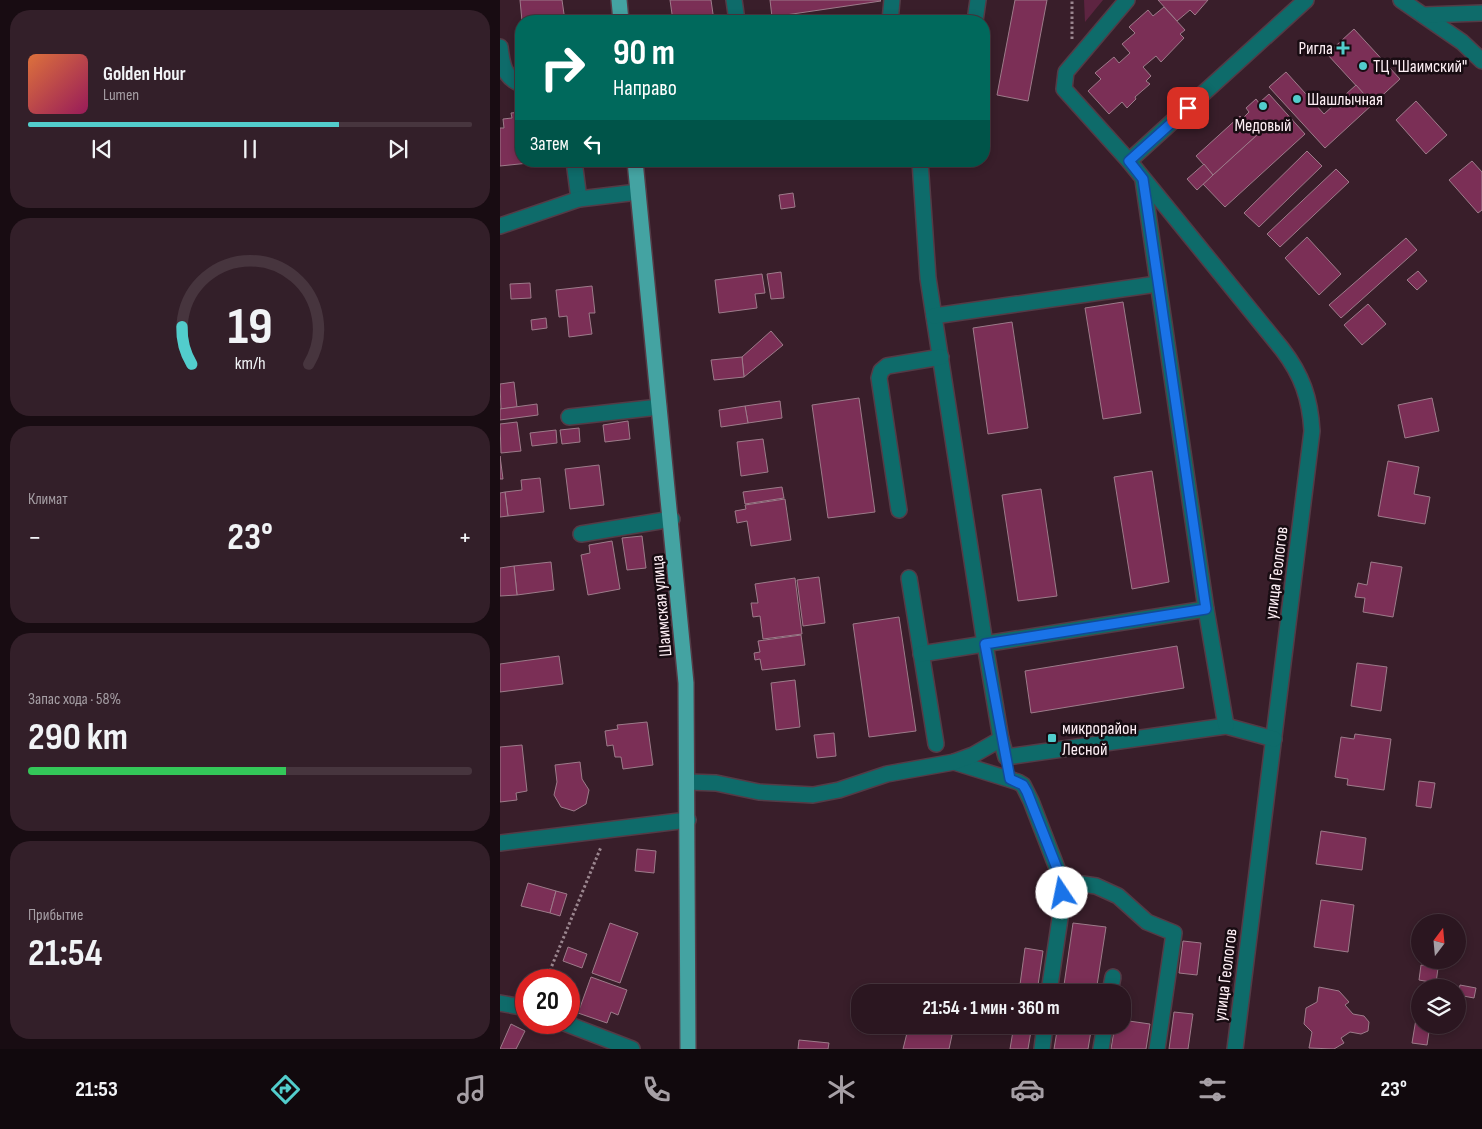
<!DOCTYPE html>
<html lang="ru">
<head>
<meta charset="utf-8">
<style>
  :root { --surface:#2b1620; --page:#331f29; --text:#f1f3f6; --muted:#a69fa5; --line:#47353e; --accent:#52cdcc }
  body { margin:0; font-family:"Sofia Sans Condensed",sans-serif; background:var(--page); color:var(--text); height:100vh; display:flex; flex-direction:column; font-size:19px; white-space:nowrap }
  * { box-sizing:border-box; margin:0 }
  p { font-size:16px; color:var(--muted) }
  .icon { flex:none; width:28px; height:28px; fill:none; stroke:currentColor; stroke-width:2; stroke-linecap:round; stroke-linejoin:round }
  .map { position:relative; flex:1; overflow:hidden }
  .panel { display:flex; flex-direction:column; gap:10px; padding:10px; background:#180c12; width:500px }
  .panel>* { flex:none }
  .banner { position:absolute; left:15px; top:15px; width:475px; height:152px; border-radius:20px; box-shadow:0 2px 8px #0003,0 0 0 1px var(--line); background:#00695c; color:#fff; overflow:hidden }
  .needle { width:32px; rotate:16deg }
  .buttons { position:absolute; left:911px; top:914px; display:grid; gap:10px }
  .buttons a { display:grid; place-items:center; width:55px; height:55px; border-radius:50%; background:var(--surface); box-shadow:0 2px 8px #0003,0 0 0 1px var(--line); font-size:25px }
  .speed { position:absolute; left:15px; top:969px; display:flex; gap:10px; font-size:25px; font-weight:700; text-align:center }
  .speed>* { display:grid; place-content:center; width:65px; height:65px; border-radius:50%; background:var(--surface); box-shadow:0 2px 8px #0003,0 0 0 1px var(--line); line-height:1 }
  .speed .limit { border:8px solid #d22; background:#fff; color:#111 }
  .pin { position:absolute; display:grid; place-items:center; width:42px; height:42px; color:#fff; margin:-21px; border-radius:10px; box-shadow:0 2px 8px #0006 }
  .me { position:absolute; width:55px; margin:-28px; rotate:349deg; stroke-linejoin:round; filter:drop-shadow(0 0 4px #0008) }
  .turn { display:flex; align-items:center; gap:18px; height:105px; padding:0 15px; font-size:22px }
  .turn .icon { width:65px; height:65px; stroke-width:2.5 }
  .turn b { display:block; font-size:35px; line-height:42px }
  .then { display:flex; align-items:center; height:48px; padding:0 15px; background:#0003; gap:10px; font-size:19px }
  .big { font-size:38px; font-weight:700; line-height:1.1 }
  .panel .card { flex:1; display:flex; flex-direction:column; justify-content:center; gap:8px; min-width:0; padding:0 18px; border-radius:20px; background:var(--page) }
  .panel .dial { align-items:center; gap:0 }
  .dial svg { height:130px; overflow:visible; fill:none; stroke:var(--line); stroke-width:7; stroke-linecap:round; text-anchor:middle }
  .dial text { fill:var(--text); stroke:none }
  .song { display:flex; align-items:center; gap:15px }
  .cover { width:60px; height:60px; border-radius:8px; background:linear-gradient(135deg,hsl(20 70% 55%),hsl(330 70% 35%)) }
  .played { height:5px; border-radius:2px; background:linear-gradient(90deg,var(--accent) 70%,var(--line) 70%) }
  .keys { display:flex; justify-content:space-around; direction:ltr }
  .heat { display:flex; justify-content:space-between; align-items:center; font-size:28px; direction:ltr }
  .charge { height:8px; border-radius:4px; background:linear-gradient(90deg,#34c759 58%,var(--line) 0) }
  .trip { position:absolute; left:351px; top:984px; width:280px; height:50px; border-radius:20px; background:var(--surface); box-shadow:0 2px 8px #0003,0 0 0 1px var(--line); font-weight:700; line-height:50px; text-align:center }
  .tabs { display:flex; height:80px; justify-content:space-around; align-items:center; background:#11090d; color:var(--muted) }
  .tabs .icon { width:35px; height:35px }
  .tabs .active { color:var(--accent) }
  .tabs b { font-size:22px; color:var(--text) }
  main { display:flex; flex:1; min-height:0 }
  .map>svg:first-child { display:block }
  .green { fill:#5d2441 }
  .building { fill:#7b2f56; stroke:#9d7b8a }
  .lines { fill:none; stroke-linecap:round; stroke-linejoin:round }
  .minor-casing { stroke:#543b46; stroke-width:18 }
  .major-casing { stroke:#543b46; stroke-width:18 }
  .path { stroke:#9b868f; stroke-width:3; stroke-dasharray:2.5 2.5; stroke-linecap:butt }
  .minor { stroke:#0e6b6a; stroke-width:15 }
  .major { stroke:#44a3a2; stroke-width:15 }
  .route-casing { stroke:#114b97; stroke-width:12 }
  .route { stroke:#1a73e8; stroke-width:9 }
  .poi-dot { fill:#52cdcc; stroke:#180c12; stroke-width:2 }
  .labels { text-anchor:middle; stroke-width:5; stroke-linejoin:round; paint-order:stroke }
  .poi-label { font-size:18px; fill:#fdeef4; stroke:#180c12; text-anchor:start }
  .street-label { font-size:18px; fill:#fdeef4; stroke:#180c12 }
</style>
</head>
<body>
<main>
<section class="panel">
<div class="card">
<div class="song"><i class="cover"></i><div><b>Golden Hour</b><p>Lumen</p></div></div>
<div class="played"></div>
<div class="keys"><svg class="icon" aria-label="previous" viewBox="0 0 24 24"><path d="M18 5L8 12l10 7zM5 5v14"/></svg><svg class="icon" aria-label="pause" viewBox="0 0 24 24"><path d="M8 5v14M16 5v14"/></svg><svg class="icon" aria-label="next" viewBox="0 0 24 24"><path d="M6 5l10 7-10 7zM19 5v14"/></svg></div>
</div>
<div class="card dial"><svg viewBox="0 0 100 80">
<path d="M14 69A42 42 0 1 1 86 69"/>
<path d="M14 69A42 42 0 0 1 8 46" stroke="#52cdcc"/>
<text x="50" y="56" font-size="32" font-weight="700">19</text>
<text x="50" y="72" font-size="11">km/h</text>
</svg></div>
<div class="card"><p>Климат</p>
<div class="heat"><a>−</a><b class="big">23°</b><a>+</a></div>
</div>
<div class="card"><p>Запас хода · 58%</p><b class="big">290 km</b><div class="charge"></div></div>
<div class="card"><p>Прибытие</p><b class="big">21:54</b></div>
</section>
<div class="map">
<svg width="982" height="1049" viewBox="0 0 982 1049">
  <rect width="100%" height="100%" fill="#391e2a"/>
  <path class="green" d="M584 0H603L585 22Z"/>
  <g class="building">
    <path d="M20 0H62L65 21H22Z"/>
    <path d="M170 0H211L214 21H173Z"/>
    <path d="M270 0H380L381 1 272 17Z"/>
    <path d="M515 0H547L528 101 497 95Z"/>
    <path d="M658 0H708L695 15 690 10 677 21Z"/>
    <path d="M664 7 685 30 680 34 684 38 661 62 656 56 643 67 651 76 646 81 650 84 635 97 636 99 627 108 622 102 609 114 588 91 601 79 595 73 614 57 619 63 630 53 622 44 635 33 629 27 648 10 653 16Z"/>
    <path d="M854 29 900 79 873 104 827 54Z"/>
    <path d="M786 72 824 114 856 85 873 104 825 148 769 87Z"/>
    <path d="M769 94 805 134 725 207 703 184 758 134 743 118 749 112 746 108 756 99 759 103Z"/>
    <path d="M916 101 947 135 926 154 896 120Z"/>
    <path d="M21 112V161L29 163 0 166V128H4L3 119 12 118 11 113Z"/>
    <path d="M740 116 758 134 713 175 696 156Z"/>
    <path d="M807 151 822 166 759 227 744 213Z"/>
    <path d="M332 161H377L376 163Z"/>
    <path d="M972 161 982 172V210L978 213 949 180Z"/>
    <path d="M704 164 713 175 697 190 687 179Z"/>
    <path d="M836 169 849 182 780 247 767 234Z"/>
    <path d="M293 193 295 207 281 209 279 195Z"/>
    <path d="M807 237 841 274 819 295 785 258Z"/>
    <path d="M906 238 917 250 841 318 829 305Z"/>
    <path d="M918 271 927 281 917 290 907 280Z"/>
    <path d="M281 272 284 298 271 299 267 274Z"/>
    <path d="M262 274 265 293 255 294 257 308 219 313 215 280Z"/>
    <path d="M30 283 31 298 11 299 10 284Z"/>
    <path d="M92 286 95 313H89L92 334 69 337 67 316 59 317 56 290Z"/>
    <path d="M623 302 641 413 603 419 585 308Z"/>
    <path d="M868 304 886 324 862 345 844 325Z"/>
    <path d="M46 318 47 328 32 330 31 320Z"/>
    <path d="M512 322 528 428 488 434 473 328Z"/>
    <path d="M271 331 283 345 244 377 242 357Z"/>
    <path d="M242 357 244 377 214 380 211 360Z"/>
    <path d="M14 382 17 407 1 409 0 384Z"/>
    <path d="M359 398 375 512 328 518 312 405Z"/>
    <path d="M932 398 939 431 905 438 898 405Z"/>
    <path d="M280 401 282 418 248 423 245 406Z"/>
    <path d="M37 404 38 415 0 420V409Z"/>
    <path d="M245 406 248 423 221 427 219 410Z"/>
    <path d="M128 421 130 439 105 442 103 425Z"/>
    <path d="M17 422 21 451 1 453 0 424Z"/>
    <path d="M79 428 80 442 62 444 60 430Z"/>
    <path d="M56 430 57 443 32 446 30 433Z"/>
    <path d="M263 439 268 472 241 476 237 442Z"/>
    <path d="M0 456 3 479H0Z"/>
    <path d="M888 461 919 467 914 494 930 497 925 524 878 516Z"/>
    <path d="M99 465 104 505 70 509 65 469Z"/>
    <path d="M652 471 669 582 632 589 614 477Z"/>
    <path d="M40 478 44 512 8 516 5 492 22 490 21 480Z"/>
    <path d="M282 487 284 498 245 504 243 492Z"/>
    <path d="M541 489 557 596 518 601 502 495Z"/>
    <path d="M5 492 8 516 0 517V493Z"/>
    <path d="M285 499 291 540 251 546 247 521 237 523 235 511 246 509 245 505Z"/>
    <path d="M142 536 146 568 127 570 122 538Z"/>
    <path d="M112 541 120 589 88 595 81 555 90 553 89 545Z"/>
    <path d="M51 562 54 590 17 595 14 566Z"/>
    <path d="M871 562 902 567 893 617 863 612 865 598 855 597 858 583 867 585Z"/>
    <path d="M14 566 17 595 0 596V568Z"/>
    <path d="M319 577 325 623 303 626 297 580Z"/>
    <path d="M295 578 302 634 263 639 260 616 253 617 251 603H258L255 584Z"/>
    <path d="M399 617 416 731 369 737 353 624Z"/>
    <path d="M301 635 305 665 262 670 260 659 255 660 254 653 260 652 258 641Z"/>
    <path d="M677 646 684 688 531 713 525 671Z"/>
    <path d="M59 656 63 684 0 692V664Z"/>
    <path d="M857 663 887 667 881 711 851 706Z"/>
    <path d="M295 680 300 727 276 730 271 683Z"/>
    <path d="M147 722 153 765 123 769 121 757H115L113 745 107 746 105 731 118 729 117 725Z"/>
    <path d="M334 733 336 756 317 758 314 735Z"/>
    <path d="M855 734 891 739 884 790 847 785 848 779 835 777 841 737 854 739Z"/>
    <path d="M22 745 27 791 16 793 17 800 0 802V747Z"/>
    <path d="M80 762 82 779 89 790 86 804 74 811 61 807 54 795 57 782 55 765Z"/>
    <path d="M919 781 935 783 931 808 916 806Z"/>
    <path d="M821 831 866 838 862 870 816 864Z"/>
    <path d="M137 849 156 851 154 873 135 871Z"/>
    <path d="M28 883 56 891 50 913 21 906Z"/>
    <path d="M56 891 67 894 60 916 50 913Z"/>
    <path d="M821 900 854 905 848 952 814 947Z"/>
    <path d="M932 915 953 919V922H931Z"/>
    <path d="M110 923 138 933 120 983 92 973Z"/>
    <path d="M573 923 606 927 596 992H563Z"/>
    <path d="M683 941 701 943 697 975 679 973Z"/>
    <path d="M68 947 87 954 82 968 63 961Z"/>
    <path d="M525 948 543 951 537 992H519Z"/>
    <path d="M921 965 938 968 936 983 919 980Z"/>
    <path d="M91 977 127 990 118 1015 111 1012 107 1023 78 1013Z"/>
    <path d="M960 985 976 988 974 998 958 995Z"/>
    <path d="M819 987 839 991 849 1002 845 1005 853 1014 864 1016 869 1022 868 1031 861 1034 850 1032 841 1038 844 1043 834 1049 809 1048 812 1032 804 1024 806 1008 817 1002Z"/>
    <path d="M919 1001 920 1025H930L927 1045 912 1043Z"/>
    <path d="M674 1012 693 1014 688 1049H669Z"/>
    <path d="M622 1020 650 1024 646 1049H611L615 1025H622Z"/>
    <path d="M11 1024 25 1031 16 1049H0Z"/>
    <path d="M409 1025 452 1035 449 1049H403Z"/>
    <path d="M514 1025H532L528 1049H510Z"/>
    <path d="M558 1025H592L588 1049H554Z"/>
    <path d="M299 1040 329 1043 328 1049H298Z"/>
  </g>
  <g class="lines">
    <g class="minor-casing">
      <g id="minor">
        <path d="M234 0 237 21"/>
        <path d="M627 0 566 72 564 89 629 161 782 349C802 375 810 398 812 431L735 1049"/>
        <path d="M901 0 962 42 982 61"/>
        <path d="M924 15 982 13"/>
        <path d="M390 21 392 0"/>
        <path d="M475 21 478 0"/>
        <path d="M0 47C2 64 4 78 21 84"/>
        <path d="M74 161 79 199"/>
        <path d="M420 161 428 278 485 644 501 739 506 757 726 726 774 739"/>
        <path d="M629 161 806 0"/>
        <path d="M643 180 706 609"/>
        <path d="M0 226 79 199 138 192"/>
        <path d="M434 316 657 284"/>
        <path d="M69 417 159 407"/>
        <path d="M399 510 379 378 381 371 387 366 441 357"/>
        <path d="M81 534 172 519"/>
        <path d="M409 578 436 744"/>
        <path d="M421 654 706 609 726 726"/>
        <path d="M454 762 518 782 523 785 531 801 562 881V905L549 992"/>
        <path d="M188 782 216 783 259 792 313 795 339 790 387 774 454 762 473 755 501 739"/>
        <path d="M0 843 188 820"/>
        <path d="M562 881 596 886 618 896 647 922 674 933 657 1049"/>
        <path d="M610 992 613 977"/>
        <path d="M0 1003 26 1008"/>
        <path d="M62 1022 132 1049"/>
        <path d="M542 1049 545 1025"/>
        <path d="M601 1049 605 1025"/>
      </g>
    </g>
    <g class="major-casing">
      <g id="major">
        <path d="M119 0 121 21"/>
        <path d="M135 161 186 683 188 1049"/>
      </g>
    </g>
    <g class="path">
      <path d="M572 39V0"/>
      <path d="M46 980 101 847"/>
    </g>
    <use href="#minor" class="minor"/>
    <use href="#major" class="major"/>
  </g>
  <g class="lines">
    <g class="route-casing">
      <path id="route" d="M562 893V881L527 792 523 785 510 779 485 644 706 609 643 179 629 161 688 108"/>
    </g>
    <use href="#route" class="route"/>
  </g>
  <g class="poi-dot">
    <path d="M840.5 40.5h5v5h5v5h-5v5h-5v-5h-5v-5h5z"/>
    <circle cx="863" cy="66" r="5"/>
    <circle cx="797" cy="99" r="5"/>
    <circle cx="763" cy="106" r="5"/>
    <rect x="547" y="733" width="10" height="10" rx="2.5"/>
  </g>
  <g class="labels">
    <g class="poi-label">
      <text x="833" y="54" text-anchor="end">Ригла</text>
      <text x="873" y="72">ТЦ "Шаимский"</text>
      <text x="807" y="105">Шашлычная</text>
      <text x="763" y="131" text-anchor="middle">Медовый</text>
      <text x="562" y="734">микрорайон<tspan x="562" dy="21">Лесной</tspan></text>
    </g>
    <g class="street-label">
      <text transform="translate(776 573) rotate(-83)" y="6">улица Геологов</text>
      <text transform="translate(161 606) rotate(-95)" y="6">Шаимская улица</text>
      <text transform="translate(725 975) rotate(-83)" y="6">улица Геологов</text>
    </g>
  </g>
</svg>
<div class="buttons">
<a><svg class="needle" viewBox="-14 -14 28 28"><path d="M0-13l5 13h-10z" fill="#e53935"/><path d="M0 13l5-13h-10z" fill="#a69fa5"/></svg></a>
<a><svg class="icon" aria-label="layers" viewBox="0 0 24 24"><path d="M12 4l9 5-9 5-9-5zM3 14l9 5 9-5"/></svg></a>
</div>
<div class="speed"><div class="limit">20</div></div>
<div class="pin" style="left:688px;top:108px;background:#d93025"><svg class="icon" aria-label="arrive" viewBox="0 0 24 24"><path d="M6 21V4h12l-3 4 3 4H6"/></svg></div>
<svg class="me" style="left:562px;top:893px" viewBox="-20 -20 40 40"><circle r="19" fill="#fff"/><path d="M0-13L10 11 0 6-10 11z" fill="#1a73e8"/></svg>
<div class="trip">21:54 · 1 мин · 360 m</div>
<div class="banner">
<div class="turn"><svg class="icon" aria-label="right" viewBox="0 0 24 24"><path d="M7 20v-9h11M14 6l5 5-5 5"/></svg><div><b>90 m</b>Направо</div></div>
<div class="then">Затем<svg class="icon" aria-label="left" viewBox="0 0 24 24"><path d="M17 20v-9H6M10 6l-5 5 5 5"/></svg></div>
</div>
</div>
</main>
<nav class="tabs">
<b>21:53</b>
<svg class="icon active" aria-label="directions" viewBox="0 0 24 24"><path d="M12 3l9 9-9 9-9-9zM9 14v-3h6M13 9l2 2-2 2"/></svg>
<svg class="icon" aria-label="music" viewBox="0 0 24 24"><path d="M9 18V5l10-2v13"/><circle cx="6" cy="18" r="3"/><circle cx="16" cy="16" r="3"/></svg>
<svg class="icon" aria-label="phone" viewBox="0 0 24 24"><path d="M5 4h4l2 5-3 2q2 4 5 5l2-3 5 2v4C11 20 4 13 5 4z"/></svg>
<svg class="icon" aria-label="climate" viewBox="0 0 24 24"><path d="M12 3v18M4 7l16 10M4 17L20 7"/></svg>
<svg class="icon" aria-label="car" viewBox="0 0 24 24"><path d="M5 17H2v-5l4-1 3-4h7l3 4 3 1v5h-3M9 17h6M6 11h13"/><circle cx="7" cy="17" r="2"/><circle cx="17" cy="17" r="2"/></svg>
<svg class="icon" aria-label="filters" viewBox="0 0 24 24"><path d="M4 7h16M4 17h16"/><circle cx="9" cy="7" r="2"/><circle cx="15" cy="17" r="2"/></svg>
<b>23°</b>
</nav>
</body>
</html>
